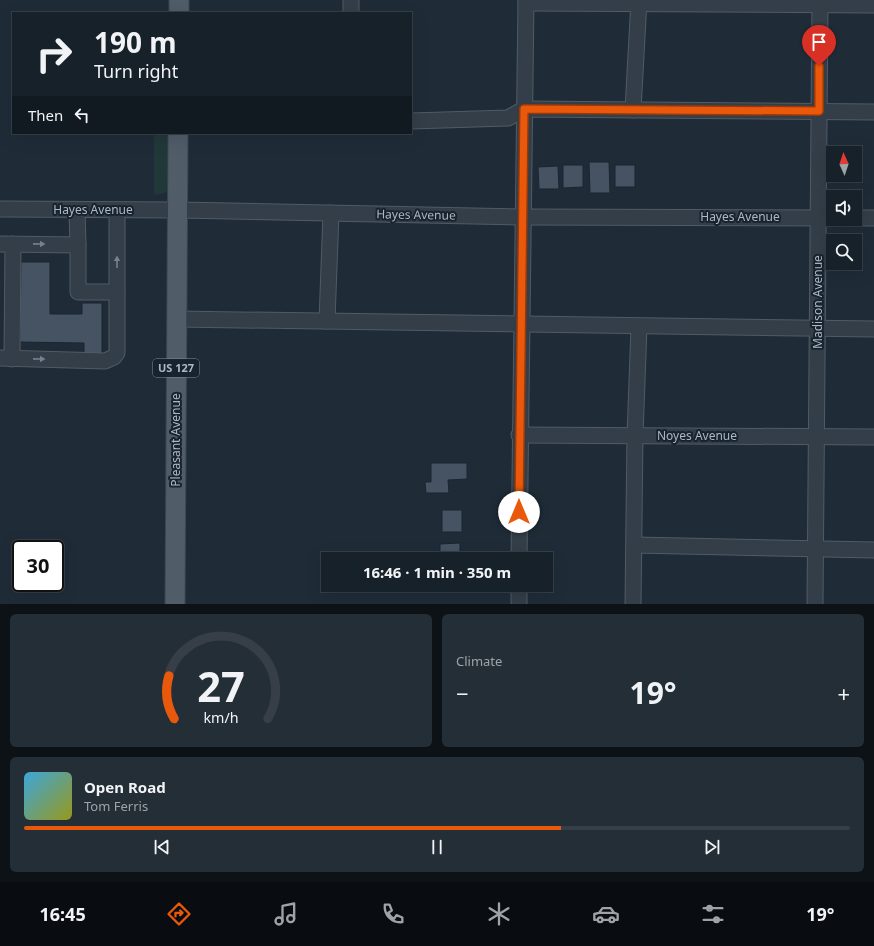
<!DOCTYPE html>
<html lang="en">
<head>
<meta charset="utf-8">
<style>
  :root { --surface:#17212a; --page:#242e36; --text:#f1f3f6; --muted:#9ea3a8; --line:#363e47; --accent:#ea580c }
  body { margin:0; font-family:"Noto Sans",sans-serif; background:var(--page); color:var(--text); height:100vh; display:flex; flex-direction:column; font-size:15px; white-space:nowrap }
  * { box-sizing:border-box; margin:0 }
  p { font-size:13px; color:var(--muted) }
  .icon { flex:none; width:22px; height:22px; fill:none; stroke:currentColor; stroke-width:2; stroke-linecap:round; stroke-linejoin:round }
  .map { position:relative; height:604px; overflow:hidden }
  .sheet { display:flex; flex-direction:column; gap:10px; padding:10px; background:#0d1217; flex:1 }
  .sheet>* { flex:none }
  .hud { position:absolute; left:12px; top:12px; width:400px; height:122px; border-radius:0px; box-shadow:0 4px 16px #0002,0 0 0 1px var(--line); background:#17212a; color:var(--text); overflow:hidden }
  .needle { width:26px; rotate:357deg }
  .controls { position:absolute; left:826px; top:146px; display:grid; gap:8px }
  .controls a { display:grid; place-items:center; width:36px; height:36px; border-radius:0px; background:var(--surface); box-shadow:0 4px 16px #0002,0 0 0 1px var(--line); font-size:20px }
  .speed { position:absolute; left:12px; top:540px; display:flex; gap:8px; font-size:20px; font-weight:700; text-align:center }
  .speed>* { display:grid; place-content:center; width:52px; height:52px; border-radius:50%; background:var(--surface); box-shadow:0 4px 16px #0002,0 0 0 1px var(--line); line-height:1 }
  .speed .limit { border:2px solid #111; border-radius:6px; background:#fff; color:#111 }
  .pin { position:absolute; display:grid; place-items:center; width:34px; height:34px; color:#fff; margin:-41px -17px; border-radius:50% 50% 50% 0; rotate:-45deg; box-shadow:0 0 4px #0007 }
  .pin .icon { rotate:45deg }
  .me { position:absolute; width:44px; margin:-22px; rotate:0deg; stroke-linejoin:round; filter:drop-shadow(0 0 3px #0008) }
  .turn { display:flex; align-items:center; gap:14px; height:84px; padding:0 16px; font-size:18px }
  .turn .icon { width:52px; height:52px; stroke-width:2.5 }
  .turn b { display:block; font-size:28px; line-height:34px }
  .then { display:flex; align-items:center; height:38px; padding:0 16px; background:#0003; gap:8px; font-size:15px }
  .big { font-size:30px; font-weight:700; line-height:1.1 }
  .sheet .tile { flex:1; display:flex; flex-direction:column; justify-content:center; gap:6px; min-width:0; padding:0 14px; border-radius:6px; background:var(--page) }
  .sheet .dial { align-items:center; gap:0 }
  .dial svg { height:104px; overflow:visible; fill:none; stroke:var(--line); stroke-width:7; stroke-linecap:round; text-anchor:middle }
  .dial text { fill:var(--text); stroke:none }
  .song { display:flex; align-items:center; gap:12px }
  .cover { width:48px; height:48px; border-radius:6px; background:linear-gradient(135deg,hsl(200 70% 55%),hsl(60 70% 35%)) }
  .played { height:4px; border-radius:2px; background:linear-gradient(90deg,var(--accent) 65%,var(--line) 65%) }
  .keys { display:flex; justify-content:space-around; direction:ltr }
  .heat { display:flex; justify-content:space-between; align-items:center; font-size:22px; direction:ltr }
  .sheet .tiles { flex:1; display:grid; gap:10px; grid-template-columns:1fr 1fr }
  .tile:last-child { grid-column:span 2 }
  .trip { position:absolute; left:321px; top:552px; width:232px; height:40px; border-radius:0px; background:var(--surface); box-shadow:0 4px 16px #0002,0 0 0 1px var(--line); font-weight:700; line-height:40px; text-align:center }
  .dock { display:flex; height:64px; justify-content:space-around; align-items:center; background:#090d11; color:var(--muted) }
  .dock .icon { width:28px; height:28px }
  .dock .current { color:var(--accent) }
  .dock b { font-size:18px; color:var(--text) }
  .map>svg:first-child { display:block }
  .green { fill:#213839 }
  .building { fill:#455362; stroke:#1a252f }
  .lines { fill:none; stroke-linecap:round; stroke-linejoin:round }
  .minor-casing { stroke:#505b66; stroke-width:17 }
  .major-casing { stroke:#3c4752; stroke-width:21 }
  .minor { stroke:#333e48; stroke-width:15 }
  .major { stroke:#505d69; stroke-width:19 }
  .oneway { fill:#76818d }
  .route-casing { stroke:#983908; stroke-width:10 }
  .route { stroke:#ea580c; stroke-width:7 }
  .labels { text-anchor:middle; stroke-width:4; stroke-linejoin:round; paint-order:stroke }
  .shield { fill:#18232d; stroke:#808b97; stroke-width:1 }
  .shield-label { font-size:11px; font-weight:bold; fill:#adb8c5 }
  .street-label { font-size:12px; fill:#adb8c5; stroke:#18232d }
</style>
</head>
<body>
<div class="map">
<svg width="874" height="604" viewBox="0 0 874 604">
  <rect width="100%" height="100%" fill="#1f2c38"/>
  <path class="green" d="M154 133H168L167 190 165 193 154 195Z"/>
  <g class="building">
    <path d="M589 162H609L610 193H590Z"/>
    <path d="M563 165H583V187L563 188Z"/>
    <rect x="615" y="165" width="20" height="22"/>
    <path d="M558 166 559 189H539L538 167Z"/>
    <path d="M21 262H50V314H82V303H102V354H84V343L20 342Z"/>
    <path d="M431 463H467V479L448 480 449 493H426L425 482H431Z"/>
    <rect x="442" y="510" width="20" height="22"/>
    <path d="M460 543V559H440V544Z"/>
  </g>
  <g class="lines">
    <g class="minor-casing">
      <g id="minor">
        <path d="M526 3 874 5"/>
        <path d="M351 13V0"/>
        <path d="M633 110 639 0"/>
        <path d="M411 121 508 118 524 109 874 112"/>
        <path d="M0 209 178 210 523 217 833 218"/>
        <path d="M77 210 78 245"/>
        <path d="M855 218H874"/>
        <path d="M0 244 78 245V292H117"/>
        <path d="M176 319 874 329"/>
        <path d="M327 321 331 213"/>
        <path d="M0 358 105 361 114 357 117 353V210"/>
        <path d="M12 359 13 244"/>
        <path d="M519 435 874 437"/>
        <path d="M634 545 874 550"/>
        <path d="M519 559 526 0"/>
        <path d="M519 604V585"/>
        <path d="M633 604 635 436 639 327"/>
        <path d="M815 604 820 0"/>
      </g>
    </g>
    <g class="major-casing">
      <g id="major">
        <path d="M179 13V0"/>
        <path d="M175 604 178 133"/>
      </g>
    </g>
    <use href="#minor" class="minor"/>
    <use href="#major" class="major"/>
  </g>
  <defs><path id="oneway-solid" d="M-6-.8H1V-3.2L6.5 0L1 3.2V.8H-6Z"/></defs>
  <g class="oneway">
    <use href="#oneway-solid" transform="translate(39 244) rotate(1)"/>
    <use href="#oneway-solid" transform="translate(117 262) rotate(-90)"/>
    <use href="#oneway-solid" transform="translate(39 359) rotate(1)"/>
  </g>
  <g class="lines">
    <g class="route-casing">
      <path id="route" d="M519 512 524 109 819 111V66"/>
    </g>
    <use href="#route" class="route"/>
  </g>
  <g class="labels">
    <rect class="shield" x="153" y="359" width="46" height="18" rx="3"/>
    <g class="shield-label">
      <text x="176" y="372">US 127</text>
    </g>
    <g class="street-label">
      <text x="93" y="214">Hayes Avenue</text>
      <text transform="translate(416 215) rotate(1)" y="4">Hayes Avenue</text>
      <text x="740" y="221">Hayes Avenue</text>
      <text transform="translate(818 302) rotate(-90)" y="4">Madison Avenue</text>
      <text x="697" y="440">Noyes Avenue</text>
      <text transform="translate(176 440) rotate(-90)" y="4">Pleasant Avenue</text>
    </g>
  </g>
</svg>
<div class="controls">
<a><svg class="needle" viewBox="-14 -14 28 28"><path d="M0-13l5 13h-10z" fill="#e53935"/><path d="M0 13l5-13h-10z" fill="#9ea3a8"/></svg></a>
<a><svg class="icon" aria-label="sound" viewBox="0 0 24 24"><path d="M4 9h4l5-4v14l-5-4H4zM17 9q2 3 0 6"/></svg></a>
<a><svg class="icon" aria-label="search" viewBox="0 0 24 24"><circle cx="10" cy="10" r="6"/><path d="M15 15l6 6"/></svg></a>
</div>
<div class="speed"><div class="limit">30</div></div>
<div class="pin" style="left:819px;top:66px;background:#d93025"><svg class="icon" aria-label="arrive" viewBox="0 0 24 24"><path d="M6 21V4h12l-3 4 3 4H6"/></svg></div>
<svg class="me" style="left:519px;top:512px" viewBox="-20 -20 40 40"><circle r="19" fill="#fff"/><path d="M0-13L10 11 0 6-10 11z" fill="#ea580c"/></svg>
<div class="trip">16:46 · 1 min · 350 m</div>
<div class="hud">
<div class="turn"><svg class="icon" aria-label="right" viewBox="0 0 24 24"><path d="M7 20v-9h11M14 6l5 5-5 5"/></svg><div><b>190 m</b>Turn right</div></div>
<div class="then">Then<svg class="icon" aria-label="left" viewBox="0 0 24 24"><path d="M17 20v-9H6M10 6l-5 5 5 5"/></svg></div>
</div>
</div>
<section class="sheet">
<div class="tiles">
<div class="tile dial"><svg viewBox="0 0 100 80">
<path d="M14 69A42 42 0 1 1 86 69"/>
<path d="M14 69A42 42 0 0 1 10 36" stroke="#ea580c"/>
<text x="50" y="56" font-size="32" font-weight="700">27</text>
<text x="50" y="72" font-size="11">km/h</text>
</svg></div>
<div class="tile"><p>Climate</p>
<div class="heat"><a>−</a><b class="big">19°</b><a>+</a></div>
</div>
<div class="tile">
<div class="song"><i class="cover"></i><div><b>Open Road</b><p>Tom Ferris</p></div></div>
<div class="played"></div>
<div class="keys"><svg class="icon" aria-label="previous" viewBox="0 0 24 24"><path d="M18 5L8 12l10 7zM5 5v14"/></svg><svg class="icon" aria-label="pause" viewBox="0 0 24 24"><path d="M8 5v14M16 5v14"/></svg><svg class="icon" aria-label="next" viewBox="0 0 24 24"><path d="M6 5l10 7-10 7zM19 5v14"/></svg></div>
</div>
</div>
</section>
<nav class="dock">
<b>16:45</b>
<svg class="icon current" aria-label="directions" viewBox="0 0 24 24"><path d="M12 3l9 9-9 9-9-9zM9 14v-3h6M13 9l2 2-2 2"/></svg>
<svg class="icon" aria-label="music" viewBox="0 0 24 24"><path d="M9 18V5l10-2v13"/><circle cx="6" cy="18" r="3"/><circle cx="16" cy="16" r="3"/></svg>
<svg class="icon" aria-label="phone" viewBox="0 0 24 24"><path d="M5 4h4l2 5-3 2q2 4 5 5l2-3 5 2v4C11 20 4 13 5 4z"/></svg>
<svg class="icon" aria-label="climate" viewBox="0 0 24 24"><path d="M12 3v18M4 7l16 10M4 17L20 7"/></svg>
<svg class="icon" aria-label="car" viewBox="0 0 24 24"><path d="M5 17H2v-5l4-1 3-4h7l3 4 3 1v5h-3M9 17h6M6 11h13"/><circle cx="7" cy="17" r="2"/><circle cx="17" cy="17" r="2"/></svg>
<svg class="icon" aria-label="filters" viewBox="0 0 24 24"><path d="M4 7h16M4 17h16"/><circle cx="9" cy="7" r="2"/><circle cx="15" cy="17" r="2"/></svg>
<b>19°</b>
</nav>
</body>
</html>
